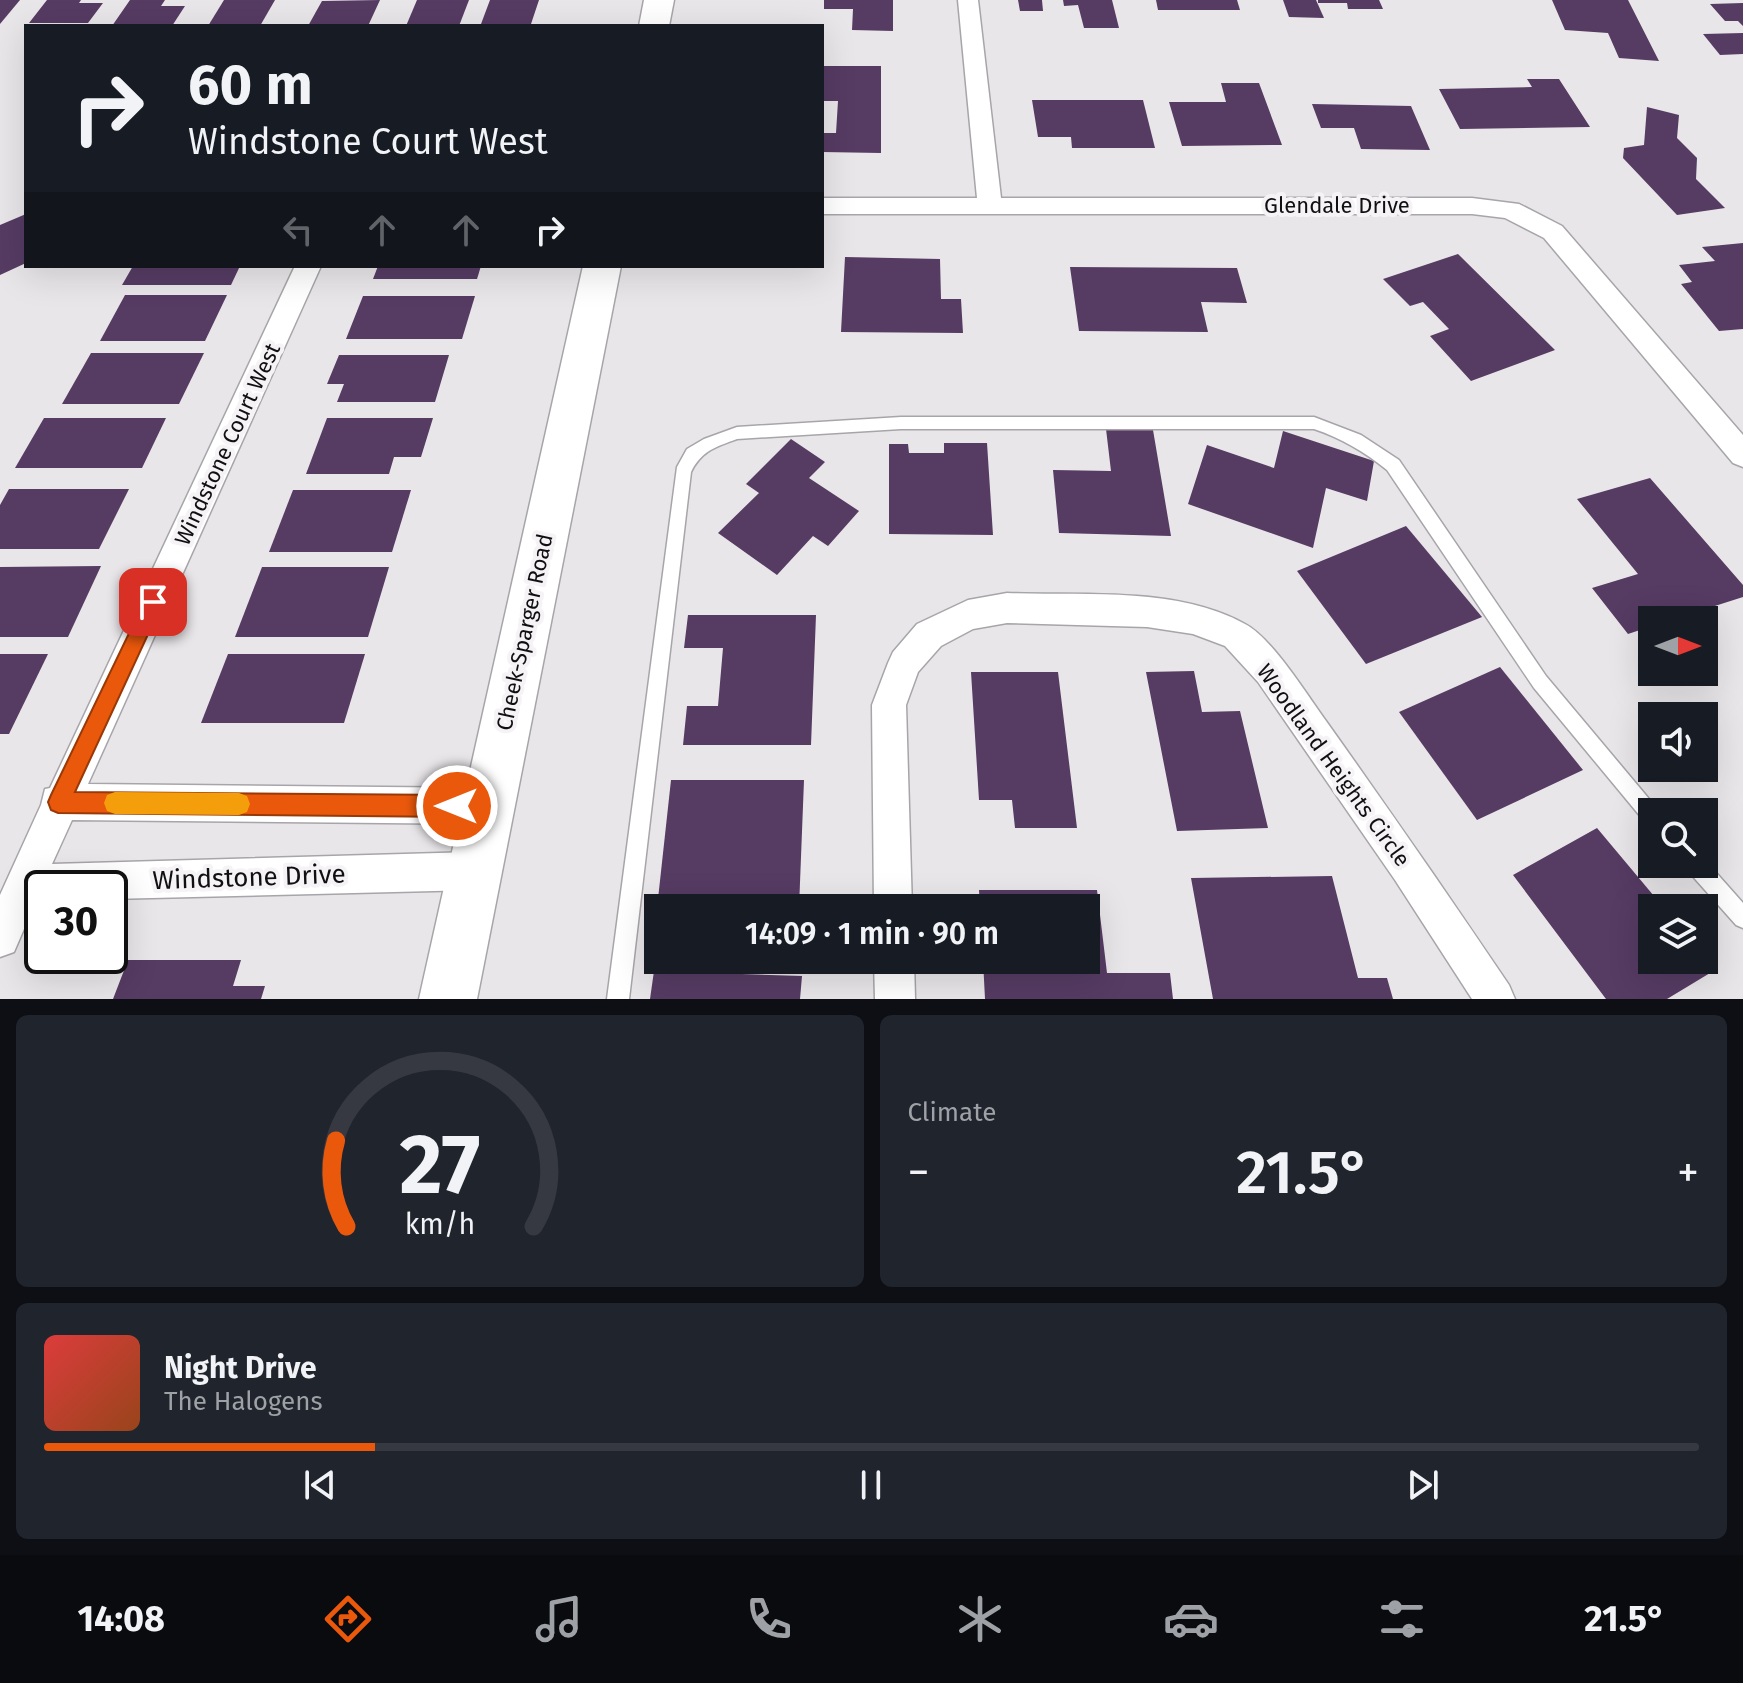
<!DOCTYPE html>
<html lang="en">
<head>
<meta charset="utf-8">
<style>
  :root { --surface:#171b24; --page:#20242c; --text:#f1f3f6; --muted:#9ea1a6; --line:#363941; --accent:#ea580c }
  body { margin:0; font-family:"Fira Sans",sans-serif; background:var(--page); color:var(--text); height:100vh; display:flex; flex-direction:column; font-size:30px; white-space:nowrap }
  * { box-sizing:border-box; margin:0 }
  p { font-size:26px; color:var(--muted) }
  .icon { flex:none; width:44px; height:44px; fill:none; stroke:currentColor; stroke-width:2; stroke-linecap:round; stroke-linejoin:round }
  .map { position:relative; height:999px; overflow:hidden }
  .sheet { display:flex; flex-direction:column; gap:16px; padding:16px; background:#0d0f14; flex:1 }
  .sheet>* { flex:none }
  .banner { position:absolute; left:24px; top:24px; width:800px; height:244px; border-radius:0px; box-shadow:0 8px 32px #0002; background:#171b24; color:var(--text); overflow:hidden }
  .needle { width:52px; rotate:90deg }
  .tools { position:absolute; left:1638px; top:606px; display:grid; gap:16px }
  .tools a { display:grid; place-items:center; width:80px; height:80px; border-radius:0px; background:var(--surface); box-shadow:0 8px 32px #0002; font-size:40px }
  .speed { position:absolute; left:24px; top:870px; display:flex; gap:16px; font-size:40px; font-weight:700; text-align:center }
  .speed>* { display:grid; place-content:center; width:104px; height:104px; border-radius:50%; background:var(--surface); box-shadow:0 8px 32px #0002; line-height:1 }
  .speed .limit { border:4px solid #111; border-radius:12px; background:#fff; color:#111 }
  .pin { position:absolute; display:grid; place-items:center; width:68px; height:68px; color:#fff; margin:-34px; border-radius:16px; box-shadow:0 4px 12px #0006 }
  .me { position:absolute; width:88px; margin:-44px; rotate:270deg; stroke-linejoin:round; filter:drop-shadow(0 0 6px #0008) }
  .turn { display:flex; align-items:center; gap:28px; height:168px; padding:0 32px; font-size:36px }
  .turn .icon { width:104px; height:104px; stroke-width:2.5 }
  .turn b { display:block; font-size:56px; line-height:68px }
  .lanes { display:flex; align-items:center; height:76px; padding:0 32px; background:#0003; justify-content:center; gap:40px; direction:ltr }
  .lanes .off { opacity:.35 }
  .big { font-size:60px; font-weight:600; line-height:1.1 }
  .sheet .tile { flex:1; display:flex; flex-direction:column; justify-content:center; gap:12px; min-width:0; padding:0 28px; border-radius:12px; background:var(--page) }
  .sheet .dial { align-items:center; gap:0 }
  .dial svg { height:208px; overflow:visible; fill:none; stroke:var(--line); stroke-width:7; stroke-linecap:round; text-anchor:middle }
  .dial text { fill:var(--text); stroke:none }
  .song { display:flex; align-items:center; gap:24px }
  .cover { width:96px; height:96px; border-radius:12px; background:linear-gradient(135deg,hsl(0 70% 55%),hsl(20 70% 35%)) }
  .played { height:8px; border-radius:4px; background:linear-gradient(90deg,var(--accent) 20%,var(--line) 20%) }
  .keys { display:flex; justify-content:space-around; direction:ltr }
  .heat { display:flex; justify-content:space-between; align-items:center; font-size:44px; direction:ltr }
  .sheet .tiles { flex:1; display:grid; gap:16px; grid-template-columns:1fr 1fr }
  .tile:last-child { grid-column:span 2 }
  .trip { position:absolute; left:644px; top:894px; width:456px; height:80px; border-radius:0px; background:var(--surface); box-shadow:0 8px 32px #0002; font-weight:600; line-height:80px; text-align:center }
  .tab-bar { display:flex; height:128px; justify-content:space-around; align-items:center; background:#090b0e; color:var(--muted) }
  .tab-bar .icon { width:56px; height:56px }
  .tab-bar .selected { color:var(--accent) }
  .tab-bar b { font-size:36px; color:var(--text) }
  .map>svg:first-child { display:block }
  .building { fill:#563b63 }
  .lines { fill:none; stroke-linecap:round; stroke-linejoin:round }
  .service-casing { stroke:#a7a5a9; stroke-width:3 }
  .minor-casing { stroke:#a7a5a9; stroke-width:3 }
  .secondary-casing { stroke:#a7a5a9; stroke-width:3 }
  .service { fill:#fff; fill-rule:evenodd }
  .minor { fill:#fff; fill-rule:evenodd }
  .secondary { fill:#fff; fill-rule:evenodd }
  .route { fill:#ea580c; stroke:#983908; stroke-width:2 }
  .slow { fill:#f59e0b }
  .labels { text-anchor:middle; stroke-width:8; stroke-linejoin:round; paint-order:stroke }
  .street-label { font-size:22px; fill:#100f11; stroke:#f6f3f7 }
  .near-street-label { font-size:26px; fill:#100f11; stroke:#f6f3f7 }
</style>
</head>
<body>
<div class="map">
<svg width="1743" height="999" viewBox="0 0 1743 999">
  <rect width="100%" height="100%" fill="#e9e6ea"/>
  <g class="building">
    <path d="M0 0H20L0 24Z"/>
    <path d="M47 0H81L79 3H103L88 23H29Z"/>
    <path d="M130 0H165L161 6H185L172 26H112Z"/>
    <path d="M224 0H275L260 26H208Z"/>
    <path d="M380 0 368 26H308L322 1Z"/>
    <path d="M417 0H469L459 26H406Z"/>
    <path d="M490 0H539L531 24H481Z"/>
    <path d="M824 0H893V31L852 30 853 9H824Z"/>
    <path d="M1018 0H1042L1043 11H1020Z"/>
    <path d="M1063 0H1112L1119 28H1084L1078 5 1064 6Z"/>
    <path d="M1156 0H1237L1240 10H1158Z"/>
    <path d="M1283 0H1316L1324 18 1289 17Z"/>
    <path d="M1318 0H1379L1383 9H1348L1347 3H1318Z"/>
    <path d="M1552 0H1628L1659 61 1619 58 1608 33 1565 30Z"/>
    <path d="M1743 3V26L1738 21H1725L1710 4Z"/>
    <path d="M1743 33V54L1720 55 1703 34Z"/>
    <path d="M822 66H881V153L822 152V133H836L838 101H822Z"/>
    <path d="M1527 79H1559L1590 127 1460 129 1439 89 1532 87Z"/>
    <path d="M1221 83H1259L1282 145 1182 146 1169 102H1226Z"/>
    <path d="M1032 100H1143L1155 148H1072L1071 137H1038Z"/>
    <path d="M1312 104 1411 106 1430 150 1361 149 1354 128H1321Z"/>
    <path d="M1647 107 1679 115 1677 138 1697 158 1696 179 1725 208 1677 215 1623 158 1624 148 1644 145Z"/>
    <path d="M26 214V263L0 275V225Z"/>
    <path d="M1743 243V329L1719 331 1681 284 1692 282 1679 265 1715 261 1702 247Z"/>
    <path d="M1458 254 1555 350 1471 381 1430 336 1449 329 1423 302 1410 306 1383 279Z"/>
    <path d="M845 257 940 259 941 299H961L963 333 841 332Z"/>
    <path d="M133 266H240L231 285H122Z"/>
    <path d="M378 266H481L477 279H373Z"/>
    <path d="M1070 267 1237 268 1247 303 1201 302 1208 332 1079 331Z"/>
    <path d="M125 295H227L205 341H100Z"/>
    <path d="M363 296H475L462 339H346Z"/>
    <path d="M91 353H204L179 404H62Z"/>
    <path d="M339 355H449L435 402H337L344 384H327Z"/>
    <path d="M44 418H166L142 468H15Z"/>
    <path d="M327 418H433L421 457H394L389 474H306Z"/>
    <path d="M1106 429 1153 430 1171 536 1059 533 1053 470 1111 471Z"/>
    <path d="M1283 431 1374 461 1367 501 1326 488 1313 548 1188 504 1207 445 1274 468Z"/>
    <path d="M791 439 825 462 809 478 859 511 828 546 813 536 777 575 718 533 759 493 746 484Z"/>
    <path d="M944 443H987L993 535 889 534V444H908L909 453H944Z"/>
    <path d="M1650 478 1743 585V597L1671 620H1652V626L1628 634 1592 588 1638 574 1577 499Z"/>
    <path d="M9 489H129L99 549H0V505Z"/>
    <path d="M293 490H411L392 552H269Z"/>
    <path d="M1406 526 1482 617 1366 664 1297 571Z"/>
    <path d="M101 566 68 637H0V567Z"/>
    <path d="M262 567H389L368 637H235Z"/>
    <path d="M688 615H816L811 745H683L687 706H718L723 648H684Z"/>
    <path d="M0 654H48L9 734H0Z"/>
    <path d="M228 654H365L344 723H201Z"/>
    <path d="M1500 667 1583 770 1477 820 1399 712Z"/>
    <path d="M1194 671 1202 712 1240 711 1268 828 1177 831 1146 672Z"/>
    <path d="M971 672H1058L1077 828H1015L1012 800H979Z"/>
    <path d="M671 780H804L799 908H657Z"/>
    <path d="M1597 828 1664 908H1652V960H1704V957L1715 970 1667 999H1606L1513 875Z"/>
    <path d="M1332 876 1358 978H1387L1393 999H1213L1191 878Z"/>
    <path d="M979 890H1097L1107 973H1170L1173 999H985L983 960H1086V908H980Z"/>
    <path d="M128 960H241L233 986H265L261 999H113Z"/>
    <path d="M654 971 802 976 800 999H650Z"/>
  </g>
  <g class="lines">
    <g class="service-casing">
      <g id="service">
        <path d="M901 417H1314L1361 435 1399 460 1546 676 1660 812H1652V825L1645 822 1534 688 1387 470C1365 452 1341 438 1314 429H901L737 439C716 447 702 450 691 472L629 999H607L677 467 687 449 704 439 737 427Z"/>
        <path d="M1704 859 1743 903V928L1736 925 1688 871 1685 864H1704Z"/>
      </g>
    </g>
    <g class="minor-casing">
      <g id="minor">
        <path d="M958 0H978L1001 198H1472L1519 204 1562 226 1743 435V467L1733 463 1544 238 1505 218 1472 214H822V198H977Z"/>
        <path d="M295 266H321L88 784 487 788 500 793 505 806 500 819 487 824 72 820 52 864 474 852 487 858 493 871 487 884 474 890 110 899V888H42V901H36L14 952 0 957V895L41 805 45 789 50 788Z"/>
        <path d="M1007 593C1084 596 1176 586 1245 624 1272 638 1307 695 1326 721 1388 808 1449 896 1509 985L1515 999H1472L1395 880 1258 682 1225 646 1193 634 1147 627 1007 623 973 629 941 646 918 672 906 705 912 908H874L872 705 888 663 893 652 917 624 968 600Z"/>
        <path d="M874 960H914L915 999H875Z"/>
      </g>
    </g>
    <g class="secondary-casing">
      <g id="secondary">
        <path d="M644 0H674L669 26H639Z"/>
        <path d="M583 266H621L477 999H419Z"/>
      </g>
    </g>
    <use href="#service" class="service"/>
    <use href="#minor" class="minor"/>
    <use href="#secondary" class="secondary"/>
  </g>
  <path class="route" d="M153 593 160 596 163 602 75 792 457 795 465 798 468 806 465 814 457 817 58 813 51 810 48 802 51 795 147 596Z"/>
  <path class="slow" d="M115 792 239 793 247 796 250 804 247 812 239 815 115 814 107 811 104 803 107 795Z"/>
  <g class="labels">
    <g class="street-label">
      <text x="1337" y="213">Glendale Drive</text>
      <text transform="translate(227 444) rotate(-65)" y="8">Windstone Court West</text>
      <text transform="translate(524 632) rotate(-78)" y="8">Cheek-Sparger Road</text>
      <text transform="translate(1334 765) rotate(54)" y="8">Woodland Heights Circle</text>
    </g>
    <g class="near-street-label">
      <text transform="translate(249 877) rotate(-2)" y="9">Windstone Drive</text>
    </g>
  </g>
</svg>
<div class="tools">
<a><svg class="needle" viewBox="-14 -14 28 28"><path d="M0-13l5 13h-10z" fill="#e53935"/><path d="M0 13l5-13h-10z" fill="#9ea1a6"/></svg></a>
<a><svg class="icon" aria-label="sound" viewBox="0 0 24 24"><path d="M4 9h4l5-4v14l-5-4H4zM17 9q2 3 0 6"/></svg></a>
<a><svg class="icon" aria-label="search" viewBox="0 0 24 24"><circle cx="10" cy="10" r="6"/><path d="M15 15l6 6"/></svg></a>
<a><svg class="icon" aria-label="layers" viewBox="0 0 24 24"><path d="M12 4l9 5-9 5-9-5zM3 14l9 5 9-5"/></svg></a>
</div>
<div class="speed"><div class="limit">30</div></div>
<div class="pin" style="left:153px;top:602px;background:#d93025"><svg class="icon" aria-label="arrive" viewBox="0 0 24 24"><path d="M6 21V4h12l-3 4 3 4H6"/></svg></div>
<svg class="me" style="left:457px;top:806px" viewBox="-20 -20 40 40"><circle r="17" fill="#ea580c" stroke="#fff" stroke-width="3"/><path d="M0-11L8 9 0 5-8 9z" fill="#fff"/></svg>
<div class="trip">14:09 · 1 min · 90 m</div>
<div class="banner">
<div class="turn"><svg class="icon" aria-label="right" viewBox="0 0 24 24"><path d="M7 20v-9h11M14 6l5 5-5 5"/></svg><div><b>60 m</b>Windstone Court West</div></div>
<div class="lanes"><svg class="icon off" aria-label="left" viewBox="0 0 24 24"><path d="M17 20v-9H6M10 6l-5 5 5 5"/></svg><svg class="icon off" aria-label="ahead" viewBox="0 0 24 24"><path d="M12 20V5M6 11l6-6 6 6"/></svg><svg class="icon off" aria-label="ahead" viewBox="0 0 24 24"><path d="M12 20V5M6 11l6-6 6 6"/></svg><svg class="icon" aria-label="right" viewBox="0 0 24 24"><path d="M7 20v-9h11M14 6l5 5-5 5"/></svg></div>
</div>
</div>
<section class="sheet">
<div class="tiles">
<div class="tile dial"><svg viewBox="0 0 100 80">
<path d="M14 69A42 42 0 1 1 86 69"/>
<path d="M14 69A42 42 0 0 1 10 36" stroke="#ea580c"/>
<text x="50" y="56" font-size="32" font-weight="700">27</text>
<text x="50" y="72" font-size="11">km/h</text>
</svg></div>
<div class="tile"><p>Climate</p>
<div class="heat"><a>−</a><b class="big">21.5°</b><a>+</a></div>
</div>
<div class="tile">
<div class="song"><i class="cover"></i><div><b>Night Drive</b><p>The Halogens</p></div></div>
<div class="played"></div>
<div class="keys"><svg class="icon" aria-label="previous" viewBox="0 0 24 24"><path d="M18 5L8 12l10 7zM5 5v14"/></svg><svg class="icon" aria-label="pause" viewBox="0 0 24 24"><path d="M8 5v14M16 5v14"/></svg><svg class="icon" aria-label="next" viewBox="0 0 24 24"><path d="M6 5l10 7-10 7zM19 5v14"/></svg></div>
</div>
</div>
</section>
<nav class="tab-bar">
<b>14:08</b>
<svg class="icon selected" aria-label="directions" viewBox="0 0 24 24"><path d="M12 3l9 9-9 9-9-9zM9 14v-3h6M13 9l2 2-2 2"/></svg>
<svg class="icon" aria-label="music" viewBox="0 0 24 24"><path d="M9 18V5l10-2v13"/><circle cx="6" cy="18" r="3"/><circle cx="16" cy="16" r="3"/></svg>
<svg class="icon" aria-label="phone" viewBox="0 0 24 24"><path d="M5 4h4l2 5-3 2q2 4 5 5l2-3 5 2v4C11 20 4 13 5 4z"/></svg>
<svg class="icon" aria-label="climate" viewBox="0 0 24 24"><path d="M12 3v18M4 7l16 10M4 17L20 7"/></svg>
<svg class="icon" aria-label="car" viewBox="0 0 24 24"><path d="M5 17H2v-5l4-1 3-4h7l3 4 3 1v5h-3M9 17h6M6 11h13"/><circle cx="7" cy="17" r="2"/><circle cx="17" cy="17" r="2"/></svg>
<svg class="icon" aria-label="filters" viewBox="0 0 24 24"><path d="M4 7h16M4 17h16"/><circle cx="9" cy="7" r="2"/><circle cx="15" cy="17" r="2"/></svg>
<b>21.5°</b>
</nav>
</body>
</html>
